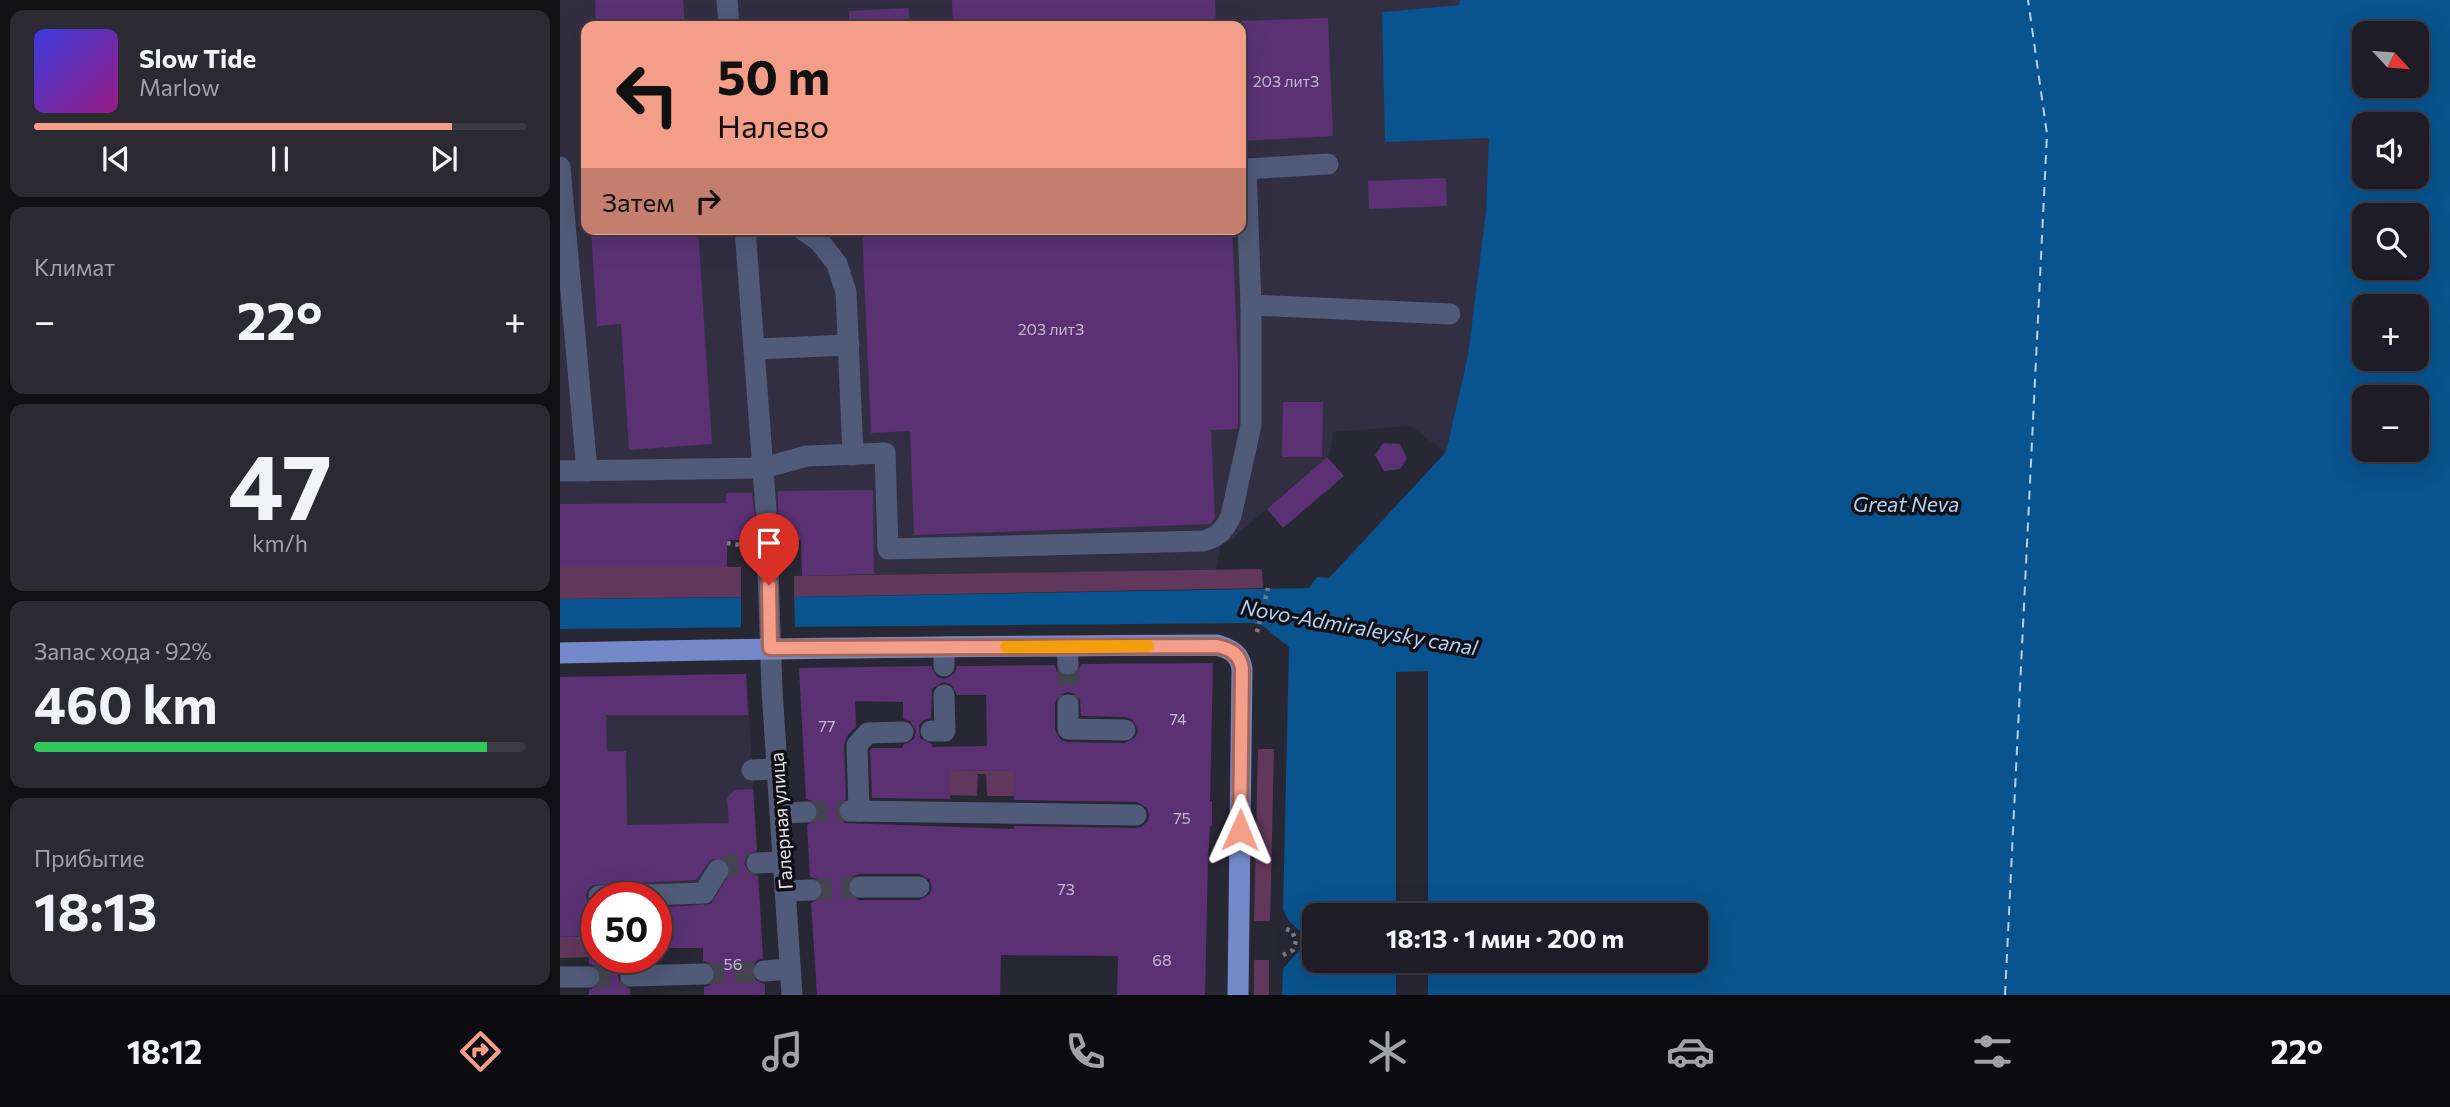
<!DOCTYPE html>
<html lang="ru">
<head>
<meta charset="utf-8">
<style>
  :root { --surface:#1e1d27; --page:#2b2a33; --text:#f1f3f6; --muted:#a1a2a7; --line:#3c3b44; --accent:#f49e8a }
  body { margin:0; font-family:Commissioner,sans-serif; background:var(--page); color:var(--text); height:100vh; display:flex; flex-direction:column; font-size:26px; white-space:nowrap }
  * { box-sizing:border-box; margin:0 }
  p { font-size:23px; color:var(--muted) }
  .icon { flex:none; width:38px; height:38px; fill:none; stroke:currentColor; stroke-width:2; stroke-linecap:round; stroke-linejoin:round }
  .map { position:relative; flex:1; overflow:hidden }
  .side { display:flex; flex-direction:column; gap:10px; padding:10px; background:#101015; width:560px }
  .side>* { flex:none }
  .top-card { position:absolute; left:21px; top:21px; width:665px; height:214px; border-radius:14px; box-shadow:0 7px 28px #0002,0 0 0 2px var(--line); background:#f49e8a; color:#111; overflow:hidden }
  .needle { width:46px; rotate:116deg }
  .fabs { position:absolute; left:1792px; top:21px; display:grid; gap:14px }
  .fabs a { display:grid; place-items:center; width:77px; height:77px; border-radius:14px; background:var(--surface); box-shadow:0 7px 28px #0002,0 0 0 2px var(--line); font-size:35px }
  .speed { position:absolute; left:21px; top:882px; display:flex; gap:14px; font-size:35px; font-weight:700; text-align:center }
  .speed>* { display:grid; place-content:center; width:91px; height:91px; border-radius:50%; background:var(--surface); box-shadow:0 7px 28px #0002,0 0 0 2px var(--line); line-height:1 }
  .speed .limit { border:10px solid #d22; background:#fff; color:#111 }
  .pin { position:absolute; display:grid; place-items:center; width:60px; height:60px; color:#fff; margin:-72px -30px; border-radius:50% 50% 50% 0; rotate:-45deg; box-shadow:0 0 7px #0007 }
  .pin .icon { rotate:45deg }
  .me { position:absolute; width:77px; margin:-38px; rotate:1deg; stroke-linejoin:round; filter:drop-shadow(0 0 5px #0008) }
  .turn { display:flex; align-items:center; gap:24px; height:147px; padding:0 21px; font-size:32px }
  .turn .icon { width:91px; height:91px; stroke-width:2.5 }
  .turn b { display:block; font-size:49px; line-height:60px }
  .then { display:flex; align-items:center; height:66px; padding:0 21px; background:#0003; gap:14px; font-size:26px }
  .big { font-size:52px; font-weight:700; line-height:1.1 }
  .side .tile { flex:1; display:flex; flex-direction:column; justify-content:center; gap:10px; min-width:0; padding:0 24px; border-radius:14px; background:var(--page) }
  .side .dial { align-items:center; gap:0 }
  .dial b { font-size:91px; line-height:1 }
  .song { display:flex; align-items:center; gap:21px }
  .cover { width:84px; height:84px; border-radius:10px; background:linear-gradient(135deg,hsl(240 70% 55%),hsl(310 70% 35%)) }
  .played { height:7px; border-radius:4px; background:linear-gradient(90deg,var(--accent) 85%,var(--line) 85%) }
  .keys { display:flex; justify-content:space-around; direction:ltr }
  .heat { display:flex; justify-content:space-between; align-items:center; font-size:38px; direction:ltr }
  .charge { height:10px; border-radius:5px; background:linear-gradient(90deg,#34c759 92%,var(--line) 0) }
  .trip { position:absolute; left:742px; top:903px; width:406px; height:70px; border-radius:14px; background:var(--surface); box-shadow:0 7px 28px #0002,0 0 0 2px var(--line); font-weight:700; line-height:70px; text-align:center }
  .tabs { display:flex; height:112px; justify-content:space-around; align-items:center; background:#0c0c10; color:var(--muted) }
  .tabs .icon { width:49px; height:49px }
  .tabs .active { color:var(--accent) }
  .tabs b { font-size:32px; color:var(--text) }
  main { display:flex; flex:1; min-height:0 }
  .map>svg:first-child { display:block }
  .built { fill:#322f42; fill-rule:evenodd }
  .green { fill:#61375b }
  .water { fill:#09538e; fill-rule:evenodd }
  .pier { fill:#282734 }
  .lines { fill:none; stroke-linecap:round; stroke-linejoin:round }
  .ferry { stroke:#b0d1f2; stroke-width:2; stroke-dasharray:9 7; stroke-linecap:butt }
  .building { fill:#5b3174; fill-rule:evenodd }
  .minor-tunnel { stroke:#444350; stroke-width:21; stroke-dasharray:21 10; stroke-linecap:butt }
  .path { stroke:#7c7b86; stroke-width:4.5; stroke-dasharray:3.5 5; stroke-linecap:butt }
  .minor { stroke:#505a79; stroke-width:21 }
  .major { stroke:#7589ca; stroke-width:21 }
  .route-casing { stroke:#9f675a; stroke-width:18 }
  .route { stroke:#f49e8a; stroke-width:12 }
  .slow { stroke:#f59e0b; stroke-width:12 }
  .labels { text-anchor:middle; stroke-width:7; stroke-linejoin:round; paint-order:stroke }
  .number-label { font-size:16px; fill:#c2b7cf }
  .street-label { font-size:19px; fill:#e5e4ed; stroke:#111016 }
  .water-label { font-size:21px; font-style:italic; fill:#b0d1f2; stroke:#111016 }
</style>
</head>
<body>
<main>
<section class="side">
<div class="tile">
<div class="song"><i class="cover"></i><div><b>Slow Tide</b><p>Marlow</p></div></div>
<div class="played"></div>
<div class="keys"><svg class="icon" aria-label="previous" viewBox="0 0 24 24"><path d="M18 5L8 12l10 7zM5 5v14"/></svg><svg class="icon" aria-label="pause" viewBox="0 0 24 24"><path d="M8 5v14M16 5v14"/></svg><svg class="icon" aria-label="next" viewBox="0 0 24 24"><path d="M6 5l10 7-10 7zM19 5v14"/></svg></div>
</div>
<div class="tile"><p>Климат</p>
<div class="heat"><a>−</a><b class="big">22°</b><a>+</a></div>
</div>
<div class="tile dial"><b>47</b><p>km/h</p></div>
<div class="tile"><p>Запас хода · 92%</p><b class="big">460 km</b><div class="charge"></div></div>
<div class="tile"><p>Прибытие</p><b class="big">18:13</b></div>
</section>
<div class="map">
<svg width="1890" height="995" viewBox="0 0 1890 995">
  <rect width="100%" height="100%" fill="#282734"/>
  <g class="built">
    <path d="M0 0H900V5L822 12 930 138 926 211 908 355 886 452 850 426 773 432 770 454 672 539 661 545 656 570 242 576 240 540H167V567H0ZM26 26H681V229H26Z"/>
    <path d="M181 674 187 678 202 935 96 936V898H37V936L0 937V677Z"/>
  </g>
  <g class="green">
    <path d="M0 567H181V597L0 599Z"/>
    <path d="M702 569 703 588 234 597V576Z"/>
    <path d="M698 749H714L710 921H694Z"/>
    <path d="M390 770 454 771V796H427L426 774H418L417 796 390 795Z"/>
    <path d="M0 937H29V957L0 958Z"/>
    <rect x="694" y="960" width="15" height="35"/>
  </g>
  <path class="water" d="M900 0H1890V995H722L723 969 741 948V932L729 921 723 910 729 647 703 626 693 623 0 629V599L303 596 749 588 757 577 769 578 886 452 908 355 926 211 929 138 825 142 822 12 899 5ZM1804 33H1857V86H1804ZM1804 124H1857V177H1804ZM1804 215H1857V268H1804ZM1804 306H1857V359H1804ZM1804 397H1857V450H1804ZM754 915H1136V961H754Z"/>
  <g class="pier">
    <path d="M234 593 235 629 181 630V594Z"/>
    <path d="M868 671V915H836V672Z"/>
    <rect x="836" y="961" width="32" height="34"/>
  </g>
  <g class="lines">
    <path class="ferry" d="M1445 995 1487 134 1468 0"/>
  </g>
  <g class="building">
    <path d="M35 0H123L125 26H36Z"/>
    <path d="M392 0H655L656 26H393Z"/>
    <path d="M349 8 350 26H289V11Z"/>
    <path d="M768 18 773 136 681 141V21Z"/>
    <path d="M886 178 887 206 809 209 808 181Z"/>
    <path d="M31 229H138L152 444 69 450 61 324 37 326Z"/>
    <path d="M302 229H672L678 364V424L677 429 651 430 655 518 653 521 650 524 354 535 350 431 311 433Z"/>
    <path d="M723 402H763L762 457H722Z"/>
    <path d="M823 443 840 444 847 458 840 469 824 471 815 455Z"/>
    <path d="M767 457 784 476 723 528 707 509Z"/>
    <path d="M313 490 314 574 242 576 241 540H220L218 533 207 527 200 529 194 540H167V567H0V504L166 503V493H192L195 517 206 523 214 520 218 515V491Z"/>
    <path d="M653 663 650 801H652V826H650L648 857 645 995H557L558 956 441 955 440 995H257L251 903 262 897 264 889 258 879 250 877 247 825 257 819 259 811 253 801 246 799 239 668 371 666 377 677 385 679 395 673 397 666 495 665 497 672 508 677 516 675 521 664ZM383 682 391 684 397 695H426L427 746 372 747V744L360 738 359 725 364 720 371 718 372 689ZM507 692 515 694 520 699 521 716 565 717 572 719 578 730 576 737 565 743 508 742 501 740 495 730V704L497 698ZM295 701 343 702V719L350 721 356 731 354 739 343 745V748H312L310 750 312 798 390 799V770L454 771V800L577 802 587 808 589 815 588 821 583 826 576 828 454 826V829L284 823 278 817 277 810 279 804 286 799 284 745 287 736 296 727ZM300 874H360L370 880 372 888 370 894 360 900H299L289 894 287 886 293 876Z"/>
    <path d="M186 674 188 715H46L47 751H66L67 825 169 823 167 798 174 790 193 789 197 850 186 856 184 864 190 874 198 876 203 958 196 961 191 971 194 979 205 984V995H144V987L150 985 155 980 154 968 150 963 143 961V948H96V908L151 904 171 871 169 863 164 859H151L136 880 33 885 27 890 26 897 28 903 37 909V936L0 937V677Z"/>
    <path d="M29 957H71V963L64 965 58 976 60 983 70 989V995H29V990L40 984 42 976 36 966 29 964Z"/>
  </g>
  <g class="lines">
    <g class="minor-tunnel">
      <path d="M206 510 207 540"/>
      <path d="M508 664V705"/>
      <path d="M246 812 290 811"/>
      <path d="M158 870 171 865 197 863"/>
      <path d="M251 890 300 887"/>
      <path d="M143 974 204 971"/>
      <path d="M29 977 71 976"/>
    </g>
    <g class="path">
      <path d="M167 543 186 546V549"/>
      <path d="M697 632 708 588"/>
      <path d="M723 955 733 950 736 941 732 931 723 928"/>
    </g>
    <g class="minor">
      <path d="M167 0 169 26"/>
      <path d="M0 167 27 471"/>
      <path d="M185 229 206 510"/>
      <path d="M242 229 260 242 277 264 286 292 293 455"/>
      <path d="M691 305 890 314"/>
      <path d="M194 349 289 345"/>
      <path d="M0 471 203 468 247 456 325 453 328 549 643 541C659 537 664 530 671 516L691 425V305L686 169 768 164"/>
      <path d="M207 540 212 690 232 995"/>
      <path d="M507 646 508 664"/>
      <path d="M384 647V666"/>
      <path d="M508 705V729L565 730"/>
      <path d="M371 731H385L384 695"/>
      <path d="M192 770 217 769"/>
      <path d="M290 811 576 815"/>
      <path d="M299 811 297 745 308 733 343 732"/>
      <path d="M220 813 246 812"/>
      <path d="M197 863 223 862"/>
      <path d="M300 887H359"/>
      <path d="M225 891 251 890"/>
      <path d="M83 895 144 893 158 870"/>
      <path d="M39 896 71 895"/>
      <path d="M204 971 230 969"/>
      <path d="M71 976 143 974"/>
      <path d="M0 977H29"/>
    </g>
    <path class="major" d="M0 653C219 648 438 646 657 645 671 649 680 654 682 669L678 995"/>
  </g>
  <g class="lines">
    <g class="route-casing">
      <path id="route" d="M209 585 210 648 657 646C671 649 680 654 682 669L680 830"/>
    </g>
    <use href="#route" class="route"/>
    <path class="slow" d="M446 647 588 646"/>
  </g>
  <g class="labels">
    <g class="number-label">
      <text x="726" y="87">203 литЗ</text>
      <text x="491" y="335">203 литЗ</text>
      <text x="618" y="725">74</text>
      <text x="267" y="732">77</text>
      <text x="622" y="824">75</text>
      <text x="506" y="895">73</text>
      <text x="602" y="966">68</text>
      <text x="173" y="970">56</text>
    </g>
    <g class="street-label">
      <text transform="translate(221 821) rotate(-94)" y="7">Галерная улица</text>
    </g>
    <g class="water-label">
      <text x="1346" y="512">Great Neva</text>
      <text transform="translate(799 628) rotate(10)" y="7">Novo-Admiraleysky canal</text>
    </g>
  </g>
</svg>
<div class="fabs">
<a><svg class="needle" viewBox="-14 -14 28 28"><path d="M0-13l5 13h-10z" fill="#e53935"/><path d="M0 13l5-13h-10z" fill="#a1a2a7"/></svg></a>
<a><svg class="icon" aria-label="sound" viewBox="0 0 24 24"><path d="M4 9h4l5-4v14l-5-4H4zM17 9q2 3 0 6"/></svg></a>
<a><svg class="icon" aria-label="search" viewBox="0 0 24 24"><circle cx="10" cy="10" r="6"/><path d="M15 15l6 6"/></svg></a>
<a>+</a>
<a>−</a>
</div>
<div class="speed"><div class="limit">50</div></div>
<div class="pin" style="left:209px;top:585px;background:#d93025"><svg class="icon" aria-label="arrive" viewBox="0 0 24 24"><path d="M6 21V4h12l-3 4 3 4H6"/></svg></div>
<svg class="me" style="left:680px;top:830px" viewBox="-20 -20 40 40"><path d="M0-17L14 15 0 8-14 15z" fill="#f49e8a" stroke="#fff" stroke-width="4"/></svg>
<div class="trip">18:13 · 1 мин · 200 m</div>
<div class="top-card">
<div class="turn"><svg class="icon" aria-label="left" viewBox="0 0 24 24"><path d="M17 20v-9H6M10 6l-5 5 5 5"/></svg><div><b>50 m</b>Налево</div></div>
<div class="then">Затем<svg class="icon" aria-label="right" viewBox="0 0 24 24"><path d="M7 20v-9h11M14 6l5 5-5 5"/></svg></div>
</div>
</div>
</main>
<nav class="tabs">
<b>18:12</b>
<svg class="icon active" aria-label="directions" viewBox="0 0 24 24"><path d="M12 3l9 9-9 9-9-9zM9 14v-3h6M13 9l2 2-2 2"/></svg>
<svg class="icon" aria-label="music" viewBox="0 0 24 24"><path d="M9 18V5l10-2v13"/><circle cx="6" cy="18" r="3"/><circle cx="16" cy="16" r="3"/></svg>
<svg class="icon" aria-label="phone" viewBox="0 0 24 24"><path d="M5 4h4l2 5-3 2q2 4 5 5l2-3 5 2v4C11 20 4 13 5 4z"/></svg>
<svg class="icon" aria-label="climate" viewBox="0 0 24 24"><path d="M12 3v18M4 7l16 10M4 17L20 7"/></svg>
<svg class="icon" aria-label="car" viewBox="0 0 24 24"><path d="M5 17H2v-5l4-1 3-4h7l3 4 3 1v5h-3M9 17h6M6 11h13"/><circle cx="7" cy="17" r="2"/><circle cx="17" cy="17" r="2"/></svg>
<svg class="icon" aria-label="filters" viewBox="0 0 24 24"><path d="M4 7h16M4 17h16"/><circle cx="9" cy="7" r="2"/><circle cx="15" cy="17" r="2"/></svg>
<b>22°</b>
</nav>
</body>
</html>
